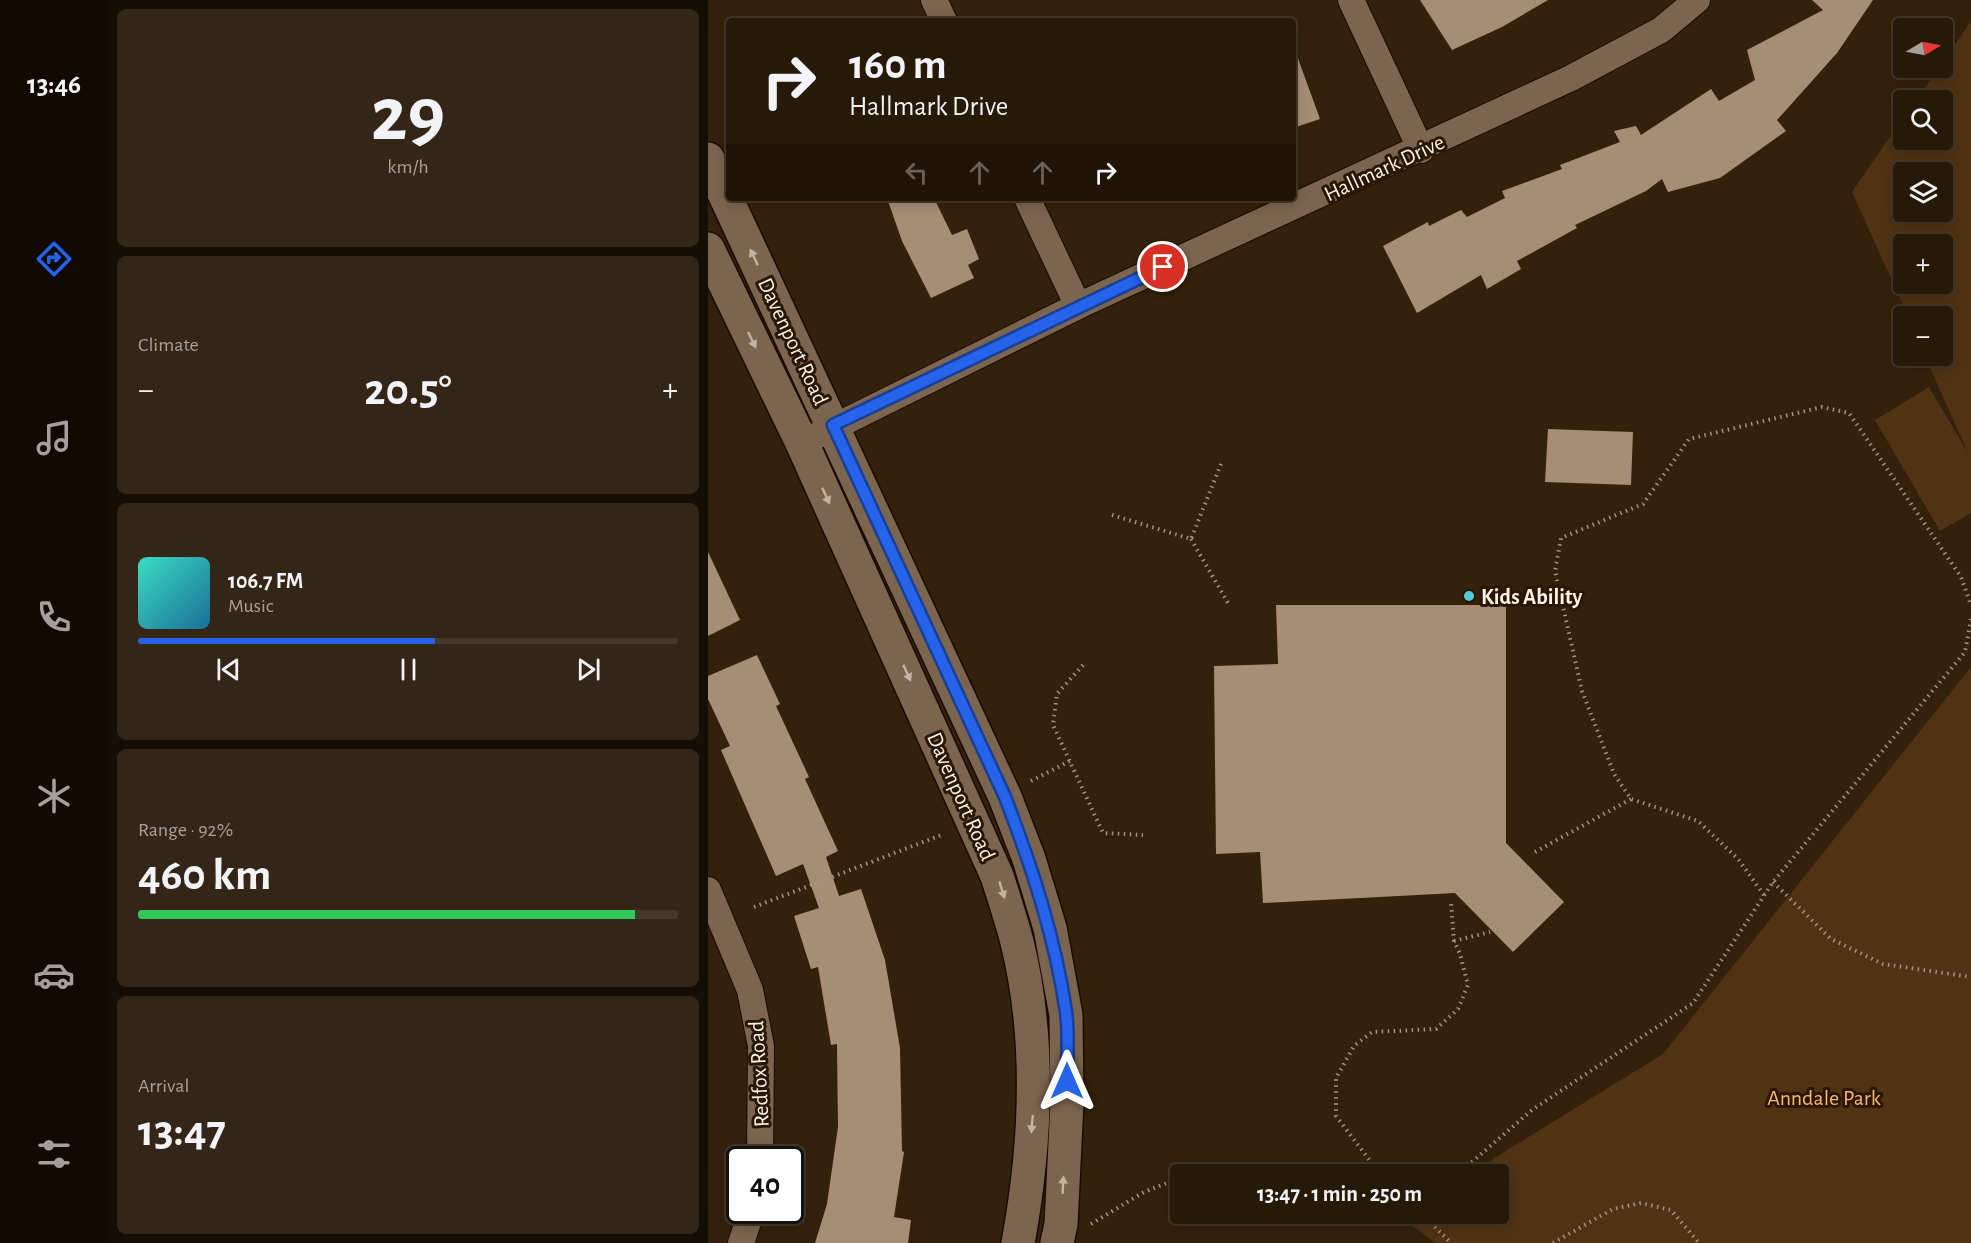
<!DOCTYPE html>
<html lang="en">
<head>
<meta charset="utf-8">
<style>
  :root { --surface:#271908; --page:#332616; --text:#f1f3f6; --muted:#a4a09c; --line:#433829; --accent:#2563eb }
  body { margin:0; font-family:"Alegreya Sans",sans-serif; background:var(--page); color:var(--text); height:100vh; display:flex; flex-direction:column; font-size:22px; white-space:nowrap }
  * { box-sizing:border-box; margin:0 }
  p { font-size:20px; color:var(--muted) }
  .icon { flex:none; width:33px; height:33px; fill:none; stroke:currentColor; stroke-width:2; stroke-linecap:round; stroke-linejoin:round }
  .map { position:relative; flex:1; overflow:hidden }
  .sheet { display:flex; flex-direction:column; gap:9px; padding:9px; background:#150e04; width:600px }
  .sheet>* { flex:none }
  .banner { position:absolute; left:18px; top:18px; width:570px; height:183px; border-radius:6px; box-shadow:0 3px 15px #0003,0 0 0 2px var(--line); background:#271908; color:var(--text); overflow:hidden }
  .needle { width:39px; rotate:80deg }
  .buttons { position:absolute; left:1185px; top:18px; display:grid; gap:12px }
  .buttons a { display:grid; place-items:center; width:60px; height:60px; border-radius:6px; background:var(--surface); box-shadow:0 3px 15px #0003,0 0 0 2px var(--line); font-size:30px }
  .speed { position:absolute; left:18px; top:1146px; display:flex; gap:12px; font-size:30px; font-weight:700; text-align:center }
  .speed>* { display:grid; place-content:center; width:78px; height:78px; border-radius:50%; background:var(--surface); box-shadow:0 3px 15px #0003,0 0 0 2px var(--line); line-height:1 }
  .speed .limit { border:3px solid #111; border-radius:9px; background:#fff; color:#111 }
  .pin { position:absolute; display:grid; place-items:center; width:51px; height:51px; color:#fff; margin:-26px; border:3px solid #fff; border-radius:50%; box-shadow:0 2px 6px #0007 }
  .me { position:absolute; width:66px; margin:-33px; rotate:0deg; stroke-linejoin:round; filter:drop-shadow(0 0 4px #0008) }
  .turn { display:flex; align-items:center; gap:21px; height:126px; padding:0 24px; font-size:27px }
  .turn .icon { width:78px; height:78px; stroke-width:2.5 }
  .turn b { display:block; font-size:42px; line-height:51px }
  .lanes { display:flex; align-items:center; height:57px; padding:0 24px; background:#0003; justify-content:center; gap:30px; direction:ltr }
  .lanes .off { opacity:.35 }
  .big { font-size:45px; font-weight:600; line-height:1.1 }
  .sheet .card { flex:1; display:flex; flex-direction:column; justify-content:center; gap:9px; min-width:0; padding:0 21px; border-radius:9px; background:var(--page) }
  .sheet .dial { align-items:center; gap:0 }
  .dial b { font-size:78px; line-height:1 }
  .song { display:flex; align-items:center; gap:18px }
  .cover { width:72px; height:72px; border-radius:9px; background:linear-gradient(135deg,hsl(170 70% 55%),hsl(200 70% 35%)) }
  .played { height:6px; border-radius:3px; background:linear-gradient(90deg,var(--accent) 55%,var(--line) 55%) }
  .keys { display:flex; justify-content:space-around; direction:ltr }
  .heat { display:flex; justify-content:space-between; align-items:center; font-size:33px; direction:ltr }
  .charge { height:9px; border-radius:4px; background:linear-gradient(90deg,#34c759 92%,var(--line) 0) }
  .trip { position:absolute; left:462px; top:1164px; width:339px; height:60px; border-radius:6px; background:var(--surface); box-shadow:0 3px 15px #0003,0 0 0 2px var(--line); font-weight:600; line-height:60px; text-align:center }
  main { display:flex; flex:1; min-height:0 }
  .dock { display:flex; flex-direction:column; width:108px; justify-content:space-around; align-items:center; background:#100a03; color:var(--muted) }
  .dock .icon { width:42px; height:42px }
  .dock .selected { color:var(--accent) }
  .dock b { font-size:27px; color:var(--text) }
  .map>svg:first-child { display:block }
  .green { fill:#4f3314; fill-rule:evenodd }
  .building { fill:#a68e76 }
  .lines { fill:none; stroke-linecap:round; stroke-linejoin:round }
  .street-casing { stroke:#1b0a00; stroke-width:28 }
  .secondary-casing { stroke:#1b0a00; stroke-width:36 }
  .path { stroke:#a29484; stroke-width:4; stroke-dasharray:1.5 4.5; stroke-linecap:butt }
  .street { stroke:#7c654f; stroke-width:26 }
  .secondary { stroke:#7c654f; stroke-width:33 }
  .oneway { fill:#c3b3a3 }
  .route-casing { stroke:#184099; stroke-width:15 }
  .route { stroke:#2563eb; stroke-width:10 }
  .poi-dot { fill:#52cbd8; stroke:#2a1703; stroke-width:2 }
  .labels { text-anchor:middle; stroke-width:6; stroke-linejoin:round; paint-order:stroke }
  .street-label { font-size:22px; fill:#fdf3e8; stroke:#2a1703 }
  .poi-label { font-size:22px; font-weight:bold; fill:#fdf3e8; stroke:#2a1703; text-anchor:start }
  .park-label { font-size:22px; fill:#f9b670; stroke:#2a1703 }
</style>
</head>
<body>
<main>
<nav class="dock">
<b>13:46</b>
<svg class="icon selected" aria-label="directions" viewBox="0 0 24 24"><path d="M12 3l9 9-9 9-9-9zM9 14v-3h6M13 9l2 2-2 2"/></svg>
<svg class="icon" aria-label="music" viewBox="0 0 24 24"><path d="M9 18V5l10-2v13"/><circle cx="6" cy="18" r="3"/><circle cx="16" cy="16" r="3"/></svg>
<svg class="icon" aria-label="phone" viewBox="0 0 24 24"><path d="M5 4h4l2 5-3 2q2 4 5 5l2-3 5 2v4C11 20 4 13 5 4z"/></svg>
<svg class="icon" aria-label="climate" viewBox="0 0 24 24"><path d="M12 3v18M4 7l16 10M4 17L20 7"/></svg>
<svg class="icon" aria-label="car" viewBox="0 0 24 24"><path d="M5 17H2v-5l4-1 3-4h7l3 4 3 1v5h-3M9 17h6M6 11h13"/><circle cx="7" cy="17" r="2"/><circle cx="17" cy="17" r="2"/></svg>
<svg class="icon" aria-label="filters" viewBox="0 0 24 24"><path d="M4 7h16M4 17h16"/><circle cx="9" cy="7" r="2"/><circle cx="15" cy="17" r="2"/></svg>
</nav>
<section class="sheet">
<div class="card dial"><b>29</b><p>km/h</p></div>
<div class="card"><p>Climate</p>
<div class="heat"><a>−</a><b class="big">20.5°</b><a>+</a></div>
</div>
<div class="card">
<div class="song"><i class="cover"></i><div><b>106.7 FM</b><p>Music</p></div></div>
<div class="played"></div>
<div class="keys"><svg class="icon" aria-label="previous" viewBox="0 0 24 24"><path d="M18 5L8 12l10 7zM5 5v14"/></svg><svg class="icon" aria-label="pause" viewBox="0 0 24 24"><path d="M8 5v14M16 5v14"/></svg><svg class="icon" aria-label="next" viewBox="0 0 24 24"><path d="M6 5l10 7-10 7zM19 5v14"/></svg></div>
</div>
<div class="card"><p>Range · 92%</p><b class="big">460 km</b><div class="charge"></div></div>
<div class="card"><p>Arrival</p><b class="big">13:47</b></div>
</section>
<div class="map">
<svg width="1263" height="1243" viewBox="0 0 1263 1243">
  <rect width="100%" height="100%" fill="#34210b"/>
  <g class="green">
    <path d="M1263 21V513L1232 531 1167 420 1221 387 1260 453 1217 356H1234V316H1200L1144 192 1195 118 1196 140H1234V100H1208L1231 68H1234L1235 62ZM1196 172H1234V212H1196ZM1196 244H1234V284H1196Z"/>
    <path d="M1263 667V1243H728L688 1214H790V1174H774L785 1159 955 1054Z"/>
  </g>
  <g class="building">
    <path d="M712 0H840L794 27 744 50Z"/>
    <path d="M1104 0H1165L1129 53 1069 120 1078 131 1012 178 960 192 954 179 938 191 867 225 869 228 809 261 813 269 779 289 773 275 709 313 675 246 720 222 721 226 753 210 759 217 797 198 794 191 854 169 852 165 912 142 906 131 928 126 933 135 1003 89 1011 101 1047 80 1039 50 1115 10Z"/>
    <path d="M588 53 612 119 585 128V54Z"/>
    <path d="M179 198H226L244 235 259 229 271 259 260 265 266 278 223 298 194 241Z"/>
    <path d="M840 429 925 432 923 485 837 482Z"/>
    <path d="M0 552 32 620 0 636Z"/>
    <path d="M568 605H798V843L856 902 805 952 747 893 555 903 552 852 508 854 506 666 570 664Z"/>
    <path d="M49 655 72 704 68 706 101 777 97 779 130 851 118 857 131 896 153 889 177 960 192 1048 194 1151 196 1152 186 1217 203 1220 200 1243H107L119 1204 130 1127 129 1044 123 1045 110 967 103 969 86 916 111 908 95 864 68 876 13 750 22 746 0 699V676Z"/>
  </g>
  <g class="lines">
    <g class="street-casing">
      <g id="street">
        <path d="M226 0 236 21"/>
        <path d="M643 0 713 150"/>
        <path d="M319 198 370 306"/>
        <path d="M94 443 370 306 863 78 953 30 989 0"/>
        <path d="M0 890 42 990 53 1046 52 1160"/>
        <path d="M33 1243 44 1210"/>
      </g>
    </g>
    <g class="secondary-casing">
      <g id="secondary">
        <path d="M0 159 297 797 321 859 342 928 358 1015 359 1103 353 1224 349 1243"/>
        <path d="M0 249 94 443 289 876C296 898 303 919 309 942 333 1039 328 1145 310 1243"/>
      </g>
    </g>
    <g class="path">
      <path d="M404 515 483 539 513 464"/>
      <path d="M483 539 520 603"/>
      <path d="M375 665 349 694 345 725 395 833 435 835"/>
      <path d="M323 781 362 761"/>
      <path d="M827 852 923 799"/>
      <path d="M1065 882 1123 939 1175 964 1263 977"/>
      <path d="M1056 895 1030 859 990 821 923 799 906 774 874 691 847 571 853 538 935 504 981 439 1114 407 1141 413 1253 577 1263 605"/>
      <path d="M46 907 236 834"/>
      <path d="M746 941 782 932"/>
      <path d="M672 1174 628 1116V1078L646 1046 664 1032 728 1029 750 1009 760 985 752 954 746 941 743 902"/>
      <path d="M750 1174 824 1110 985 1003 1065 882 1257 652 1263 619"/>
      <path d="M714 1214 743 1243"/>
      <path d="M383 1224 436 1192 472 1178"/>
      <path d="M845 1243 905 1209 933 1203 963 1210 991 1243"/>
    </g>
    <use href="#street" class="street"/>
    <use href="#secondary" class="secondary"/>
  </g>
  <defs><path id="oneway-solid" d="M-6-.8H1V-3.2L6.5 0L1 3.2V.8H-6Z" transform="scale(1.5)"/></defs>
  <g class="oneway">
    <use href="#oneway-solid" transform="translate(46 257) rotate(-115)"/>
    <use href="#oneway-solid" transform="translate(44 340) rotate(64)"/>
    <use href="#oneway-solid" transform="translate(118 496) rotate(65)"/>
    <use href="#oneway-solid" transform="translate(199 673) rotate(65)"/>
    <use href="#oneway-solid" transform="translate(294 890) rotate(73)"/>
    <use href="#oneway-solid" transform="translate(324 1124) rotate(95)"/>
    <use href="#oneway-solid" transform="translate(355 1185) rotate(-87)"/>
  </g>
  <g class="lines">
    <g class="route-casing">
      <path id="route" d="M359 1081C359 1059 361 1034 358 1012 347 937 324 867 297 797L125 425 455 267"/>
    </g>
    <use href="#route" class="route"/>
  </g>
  <circle class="poi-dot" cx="761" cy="596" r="6"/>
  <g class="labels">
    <g class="street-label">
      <text transform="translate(676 167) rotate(-25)" y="8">Hallmark Drive</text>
      <text transform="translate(86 341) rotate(65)" y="8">Davenport Road</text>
      <text transform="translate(254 796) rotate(66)" y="8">Davenport Road</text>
      <text transform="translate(50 1074) rotate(-93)" y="8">Redfox Road</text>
    </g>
    <g class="poi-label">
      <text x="773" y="604">Kids Ability</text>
    </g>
    <g class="park-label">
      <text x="1116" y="1105">Anndale Park</text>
    </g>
  </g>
</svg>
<div class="buttons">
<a><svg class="needle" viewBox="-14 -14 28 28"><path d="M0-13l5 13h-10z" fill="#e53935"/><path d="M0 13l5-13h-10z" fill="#a4a09c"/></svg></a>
<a><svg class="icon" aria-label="search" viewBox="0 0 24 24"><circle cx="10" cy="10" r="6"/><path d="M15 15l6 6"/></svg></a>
<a><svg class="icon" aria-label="layers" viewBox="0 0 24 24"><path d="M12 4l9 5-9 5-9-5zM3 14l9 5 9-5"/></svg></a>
<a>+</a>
<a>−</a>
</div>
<div class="speed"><div class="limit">40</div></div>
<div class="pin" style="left:455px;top:267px;background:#d93025"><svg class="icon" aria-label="arrive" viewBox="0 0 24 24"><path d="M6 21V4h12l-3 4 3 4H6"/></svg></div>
<svg class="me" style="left:359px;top:1081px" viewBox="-20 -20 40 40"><path d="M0-17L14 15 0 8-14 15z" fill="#2563eb" stroke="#fff" stroke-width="4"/></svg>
<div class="trip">13:47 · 1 min · 250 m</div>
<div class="banner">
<div class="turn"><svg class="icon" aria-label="right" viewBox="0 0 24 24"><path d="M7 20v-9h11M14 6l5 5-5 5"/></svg><div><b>160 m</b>Hallmark Drive</div></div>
<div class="lanes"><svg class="icon off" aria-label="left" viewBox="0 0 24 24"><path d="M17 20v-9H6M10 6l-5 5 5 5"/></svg><svg class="icon off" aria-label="ahead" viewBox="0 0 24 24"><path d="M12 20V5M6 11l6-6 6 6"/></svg><svg class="icon off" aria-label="ahead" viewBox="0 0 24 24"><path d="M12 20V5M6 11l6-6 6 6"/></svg><svg class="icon" aria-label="right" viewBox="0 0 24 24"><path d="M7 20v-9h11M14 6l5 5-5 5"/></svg></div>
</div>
</div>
</main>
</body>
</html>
